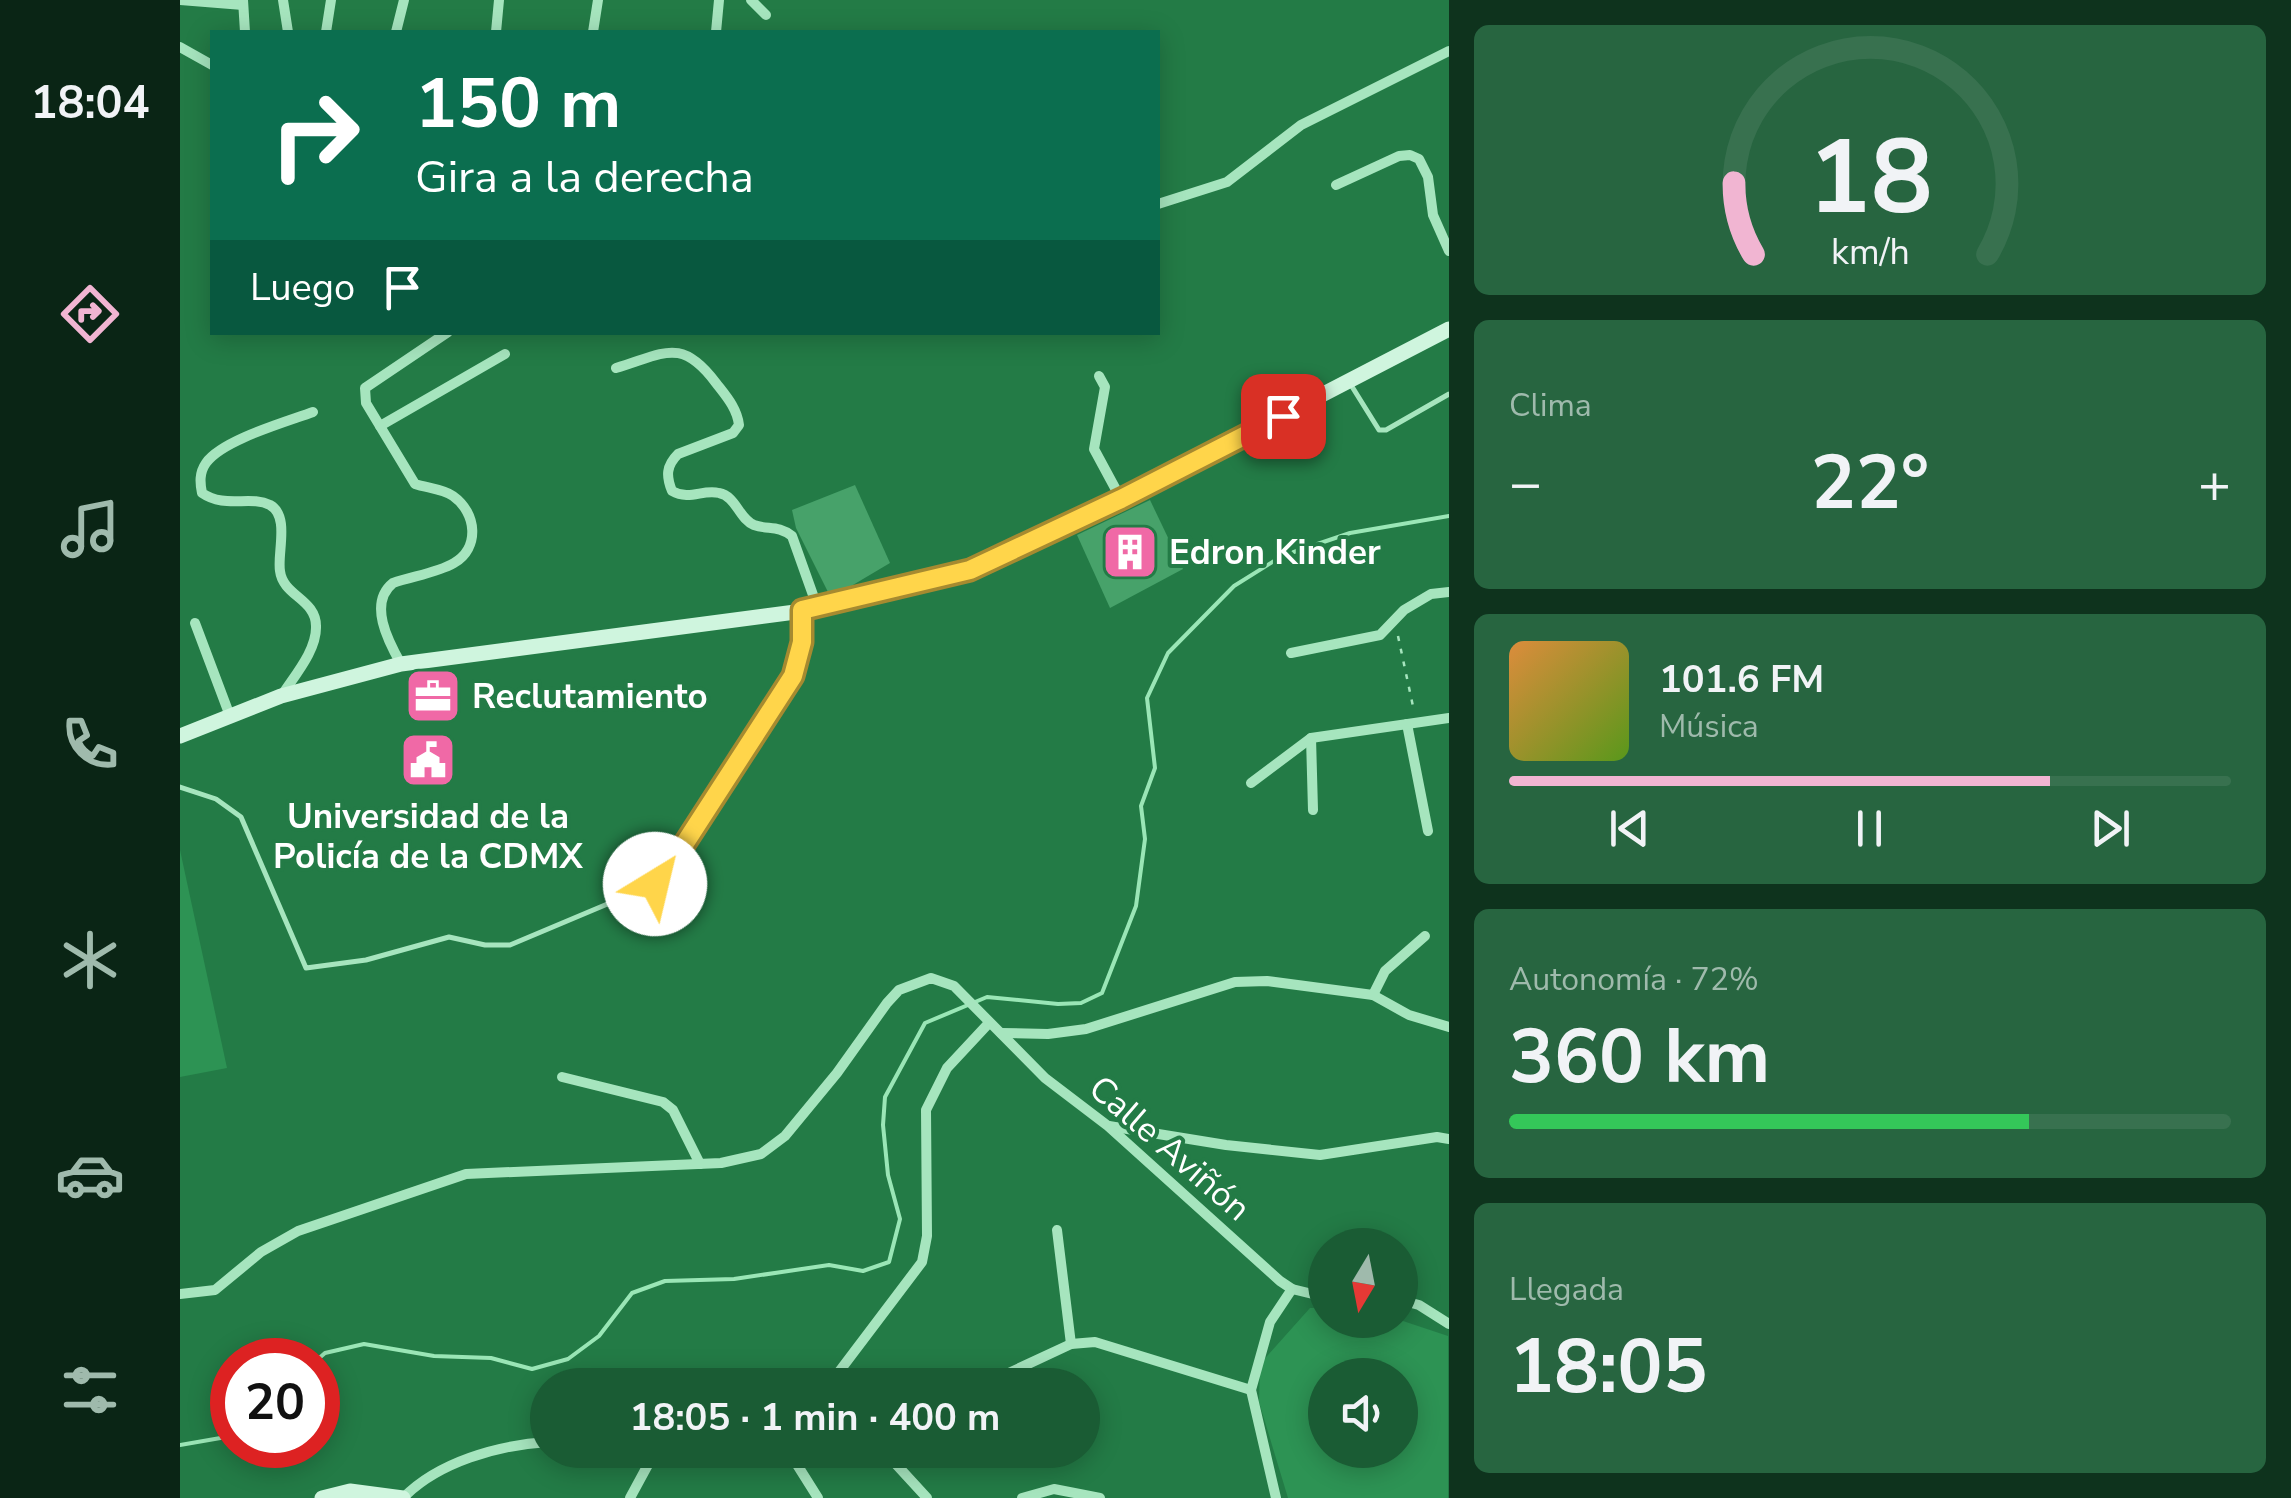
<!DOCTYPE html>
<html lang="es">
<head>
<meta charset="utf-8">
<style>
  :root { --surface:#1a5c34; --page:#276540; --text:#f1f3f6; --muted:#9fbaac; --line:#38714f; --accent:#f1b5d2 }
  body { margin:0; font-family:"Nunito Sans",sans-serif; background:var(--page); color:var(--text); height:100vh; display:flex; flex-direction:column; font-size:38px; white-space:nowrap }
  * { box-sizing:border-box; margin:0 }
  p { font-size:32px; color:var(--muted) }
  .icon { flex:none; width:55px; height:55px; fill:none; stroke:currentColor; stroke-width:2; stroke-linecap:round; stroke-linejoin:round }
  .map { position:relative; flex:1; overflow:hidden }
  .details { display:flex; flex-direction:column; gap:25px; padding:25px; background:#0e331d; width:842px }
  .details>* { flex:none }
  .guide { position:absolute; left:30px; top:30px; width:950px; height:305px; border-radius:0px; box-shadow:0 5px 25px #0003; background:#0b6e4f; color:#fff; overflow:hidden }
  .needle { width:65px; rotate:190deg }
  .buttons { position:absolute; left:1128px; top:1228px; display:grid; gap:20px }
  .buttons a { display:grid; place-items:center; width:110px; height:110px; border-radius:50%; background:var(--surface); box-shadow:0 5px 25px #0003; font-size:50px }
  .speed { position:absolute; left:30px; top:1338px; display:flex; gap:20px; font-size:50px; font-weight:700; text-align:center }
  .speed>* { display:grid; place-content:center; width:130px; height:130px; border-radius:50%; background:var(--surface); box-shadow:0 5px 25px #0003; line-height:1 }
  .speed .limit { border:15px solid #d22; background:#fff; color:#111 }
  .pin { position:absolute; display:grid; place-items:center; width:85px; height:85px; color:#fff; margin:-42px; border-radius:20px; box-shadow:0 5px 15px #0006 }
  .me { position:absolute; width:110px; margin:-55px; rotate:36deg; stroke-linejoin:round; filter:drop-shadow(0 0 8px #0008) }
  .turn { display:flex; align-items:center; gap:35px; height:210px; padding:0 40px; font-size:45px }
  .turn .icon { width:130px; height:130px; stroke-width:2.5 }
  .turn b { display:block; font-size:70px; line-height:85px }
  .then { display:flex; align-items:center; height:95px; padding:0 40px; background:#0003; gap:20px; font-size:38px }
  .big { font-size:75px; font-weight:700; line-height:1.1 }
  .details .widget { flex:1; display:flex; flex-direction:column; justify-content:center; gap:15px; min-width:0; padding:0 35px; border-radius:15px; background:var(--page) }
  .details .dial { align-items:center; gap:0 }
  .dial svg { height:260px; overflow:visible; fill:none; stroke:var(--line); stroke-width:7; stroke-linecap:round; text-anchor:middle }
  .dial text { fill:var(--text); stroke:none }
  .song { display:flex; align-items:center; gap:30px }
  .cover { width:120px; height:120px; border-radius:15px; background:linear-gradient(135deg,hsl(30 70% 55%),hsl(90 70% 35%)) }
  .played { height:10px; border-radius:5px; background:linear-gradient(90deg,var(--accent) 75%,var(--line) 75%) }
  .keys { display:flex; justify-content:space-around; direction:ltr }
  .heat { display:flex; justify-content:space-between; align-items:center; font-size:55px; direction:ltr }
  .charge { height:15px; border-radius:8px; background:linear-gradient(90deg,#34c759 72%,var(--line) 0) }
  .trip { position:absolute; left:350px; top:1368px; width:570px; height:100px; border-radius:50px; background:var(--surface); box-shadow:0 5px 25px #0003; font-weight:700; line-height:100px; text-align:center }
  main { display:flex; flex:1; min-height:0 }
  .tabs { display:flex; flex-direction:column; width:180px; justify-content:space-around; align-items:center; background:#0a2515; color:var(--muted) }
  .tabs .icon { width:70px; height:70px }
  .tabs .active { color:var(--accent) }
  .tabs b { font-size:45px; color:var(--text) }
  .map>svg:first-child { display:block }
  .green { fill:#2d9354; fill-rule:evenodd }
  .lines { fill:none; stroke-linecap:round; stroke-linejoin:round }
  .stream { stroke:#9ae6b6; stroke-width:4 }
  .building { fill:#47a26a }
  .path { stroke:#a6e5be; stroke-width:2.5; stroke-dasharray:5 8; stroke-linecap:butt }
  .lane { stroke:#a6e5be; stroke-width:5 }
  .street { stroke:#a6e5be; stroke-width:10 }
  .secondary { stroke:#cff5de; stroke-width:15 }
  .route-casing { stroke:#a68a30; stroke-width:25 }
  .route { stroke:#ffd54a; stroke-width:18 }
  .labels { text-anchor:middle; stroke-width:8; stroke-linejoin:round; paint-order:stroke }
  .poi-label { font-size:35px; font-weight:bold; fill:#fff; stroke:#237b46; text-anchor:start }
  .street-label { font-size:35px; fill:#fff; stroke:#237b46 }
</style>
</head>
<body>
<main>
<nav class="tabs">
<b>18:04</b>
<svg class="icon active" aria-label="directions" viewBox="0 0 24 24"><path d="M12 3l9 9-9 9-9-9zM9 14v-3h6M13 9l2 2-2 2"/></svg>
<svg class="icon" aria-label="music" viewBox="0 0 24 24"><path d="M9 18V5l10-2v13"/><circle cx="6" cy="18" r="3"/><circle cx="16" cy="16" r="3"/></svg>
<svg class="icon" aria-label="phone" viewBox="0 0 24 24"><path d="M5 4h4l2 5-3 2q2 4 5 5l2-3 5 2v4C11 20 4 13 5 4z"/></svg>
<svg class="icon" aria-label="climate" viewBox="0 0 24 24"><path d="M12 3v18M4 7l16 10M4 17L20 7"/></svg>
<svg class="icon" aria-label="car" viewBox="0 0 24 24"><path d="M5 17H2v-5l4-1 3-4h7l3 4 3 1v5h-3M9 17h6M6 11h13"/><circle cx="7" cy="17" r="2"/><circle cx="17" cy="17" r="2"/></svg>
<svg class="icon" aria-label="filters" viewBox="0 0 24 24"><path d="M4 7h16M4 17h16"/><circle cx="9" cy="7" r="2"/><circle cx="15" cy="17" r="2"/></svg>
</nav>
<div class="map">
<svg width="1269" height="1498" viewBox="0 0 1269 1498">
  <rect width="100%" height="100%" fill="#237b46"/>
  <g class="green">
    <path d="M0 850 47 1068 0 1077Z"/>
    <path d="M1130 1308H1145V1320H1220L1268 1336V1498H1108L1079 1402 1080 1364ZM1145 1375H1220V1450H1145Z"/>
  </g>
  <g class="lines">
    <g class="stream">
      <path d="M137 1360 145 1353 184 1344 254 1356 311 1358 352 1369 388 1359 419 1336 452 1293 485 1281 554 1279 649 1265 683 1271 709 1262 720 1219 708 1175 703 1125 705 1097 745 1023 807 997 878 1004 901 1003 922 993 956 906 965 839 961 806 975 768 967 698 988 653 1054 586 1102 556 1170 533 1269 516"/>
      <path d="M0 1445 52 1436"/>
    </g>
  </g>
  <g class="building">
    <path d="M675 485 710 563 651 598 616 528 612 510Z"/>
    <path d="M970 500 1003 569 930 608 897 535Z"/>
  </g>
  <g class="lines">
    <path class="path" d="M1218 636 1234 711"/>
    <g class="lane">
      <path d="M1171 385 1199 430H1206L1269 394"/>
      <path d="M0 787 36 799 61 817 126 968 186 960 269 937 305 945H330L475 884 485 874 613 677 622 642V613"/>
    </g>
    <g class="street">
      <path d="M0 0 63 5"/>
      <path d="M63 0 65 32"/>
      <path d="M103 0 108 32"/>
      <path d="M571 0 586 15"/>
      <path d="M146 32 151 0"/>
      <path d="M216 32 224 0"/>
      <path d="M316 32 319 0"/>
      <path d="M413 32 418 0"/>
      <path d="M536 32 539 0"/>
      <path d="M0 47 32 65"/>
      <path d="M1156 185 1219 156 1230 155 1239 159 1248 177 1253 215 1269 251"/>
      <path d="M978 204 1047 182 1121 125 1269 51"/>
      <path d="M436 368C484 354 501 336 536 383 546 396 557 408 559 425L553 433 498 454C486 466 486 476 492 491 510 501 522 489 539 493 556 496 559 519 574 525 588 530 598 525 612 536L638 609"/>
      <path d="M919 376 925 387 914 449 941 499"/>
      <path d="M200 426 325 354"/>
      <path d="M15 623 50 716"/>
      <path d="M1111 653 1200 635 1224 610 1251 594 1269 592"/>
      <path d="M221 664C208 641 188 603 213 583 233 576 257 573 274 563 300 548 297 513 273 496 263 489 247 488 235 484L186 403 185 388 268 332"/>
      <path d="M102 695C115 675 137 650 136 626 136 599 103 596 100 571 97 553 110 516 90 505 70 495 45 509 22 493 20 483 19 473 26 463 42 440 106 422 133 412"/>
      <path d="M1227 724 1248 831"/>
      <path d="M1131 738 1133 810"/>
      <path d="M1071 783 1131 738 1269 718"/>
      <path d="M1193 995 1205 971 1245 936"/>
      <path d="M821 1033 868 1034 906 1029 1055 982 1087 981 1193 995 1229 1015 1269 1027"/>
      <path d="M382 1077 483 1102 493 1110 520 1164"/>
      <path d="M929 1126 1046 1145 1140 1155 1257 1137 1269 1139"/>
      <path d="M877 1230 891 1344"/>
      <path d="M0 1294 35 1290 81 1252 118 1231 286 1174 541 1163 581 1154 605 1136 657 1073 707 1003 719 990 751 978 774 986 865 1078 928 1126 1100 1281 1112 1289 1145 1297"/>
      <path d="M1220 1300 1239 1305 1269 1324"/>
      <path d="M649 1385 742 1262 747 1236 746 1110 767 1068 808 1024"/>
      <path d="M803 1385 891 1344 915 1342 1071 1390"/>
      <path d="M616 1450V1463L638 1498"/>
      <path d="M703 1450 747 1498"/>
      <path d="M223 1498C258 1462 318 1445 368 1442"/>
      <path d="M450 1498 476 1450"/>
      <path d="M842 1498 874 1489 920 1498"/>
      <path d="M1096 1498 1071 1390 1090 1322 1112 1289"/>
    </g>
    <g class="secondary">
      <path d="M0 736 101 696 221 664 638 609 790 570 941 499 1269 329"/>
      <path d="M142 1498 170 1491 223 1498"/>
    </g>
  </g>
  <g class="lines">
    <g class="route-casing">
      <path id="route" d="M475 884 485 874 613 676 622 642V610L790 570 941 499 1103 416"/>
    </g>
    <use href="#route" class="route"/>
  </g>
  <defs>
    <g id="building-square" transform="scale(2.875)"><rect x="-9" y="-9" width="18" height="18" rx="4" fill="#f069a6" stroke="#237b46"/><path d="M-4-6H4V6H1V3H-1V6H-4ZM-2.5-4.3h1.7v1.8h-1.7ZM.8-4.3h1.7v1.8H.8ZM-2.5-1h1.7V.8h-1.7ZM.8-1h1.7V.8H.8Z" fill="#fff"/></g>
    <g id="office-square" transform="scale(2.875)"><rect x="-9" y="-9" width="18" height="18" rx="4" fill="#f069a6" stroke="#237b46"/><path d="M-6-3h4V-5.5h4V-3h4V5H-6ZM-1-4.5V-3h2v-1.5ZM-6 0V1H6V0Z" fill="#fff"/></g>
    <g id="civic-square" transform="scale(2.875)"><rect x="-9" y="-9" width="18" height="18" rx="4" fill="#f069a6" stroke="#237b46"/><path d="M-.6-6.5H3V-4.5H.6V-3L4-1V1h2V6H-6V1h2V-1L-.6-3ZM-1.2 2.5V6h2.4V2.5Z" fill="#fff"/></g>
  </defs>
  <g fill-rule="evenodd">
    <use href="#building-square" x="950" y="552"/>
    <use href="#office-square" x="253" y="696"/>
    <use href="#civic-square" x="248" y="760"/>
  </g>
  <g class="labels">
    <g class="poi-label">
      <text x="989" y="564">Edron Kinder</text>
      <text x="292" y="708">Reclutamiento</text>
      <text x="248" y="828" text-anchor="middle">Universidad de la<tspan x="248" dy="40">Policía de la CDMX</tspan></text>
    </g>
    <g class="street-label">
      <text transform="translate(990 1148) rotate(41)" y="12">Calle Aviñón</text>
    </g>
  </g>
</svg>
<div class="buttons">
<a><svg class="needle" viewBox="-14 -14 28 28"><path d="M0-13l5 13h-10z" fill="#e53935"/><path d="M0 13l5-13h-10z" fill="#9fbaac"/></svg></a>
<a><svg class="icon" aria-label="sound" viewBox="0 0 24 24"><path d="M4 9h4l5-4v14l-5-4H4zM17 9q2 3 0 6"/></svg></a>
</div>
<div class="speed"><div class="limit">20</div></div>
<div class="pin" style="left:1103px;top:416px;background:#d93025"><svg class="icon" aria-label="arrive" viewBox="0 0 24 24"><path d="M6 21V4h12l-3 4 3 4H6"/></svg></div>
<svg class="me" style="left:475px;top:884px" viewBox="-20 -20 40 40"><circle r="19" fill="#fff"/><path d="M0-13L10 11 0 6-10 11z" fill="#ffd54a"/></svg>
<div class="trip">18:05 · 1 min · 400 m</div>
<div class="guide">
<div class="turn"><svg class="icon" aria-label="right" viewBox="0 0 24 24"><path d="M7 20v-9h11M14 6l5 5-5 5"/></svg><div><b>150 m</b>Gira a la derecha</div></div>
<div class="then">Luego<svg class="icon" aria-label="arrive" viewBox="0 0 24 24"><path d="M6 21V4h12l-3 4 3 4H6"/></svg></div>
</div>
</div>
<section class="details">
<div class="widget dial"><svg viewBox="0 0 100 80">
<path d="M14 69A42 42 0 1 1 86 69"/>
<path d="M14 69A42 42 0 0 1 8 47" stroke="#f1b5d2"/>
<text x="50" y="56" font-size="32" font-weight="700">18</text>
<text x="50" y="72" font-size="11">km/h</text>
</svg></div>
<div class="widget"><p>Clima</p>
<div class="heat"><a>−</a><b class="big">22°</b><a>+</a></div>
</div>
<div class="widget">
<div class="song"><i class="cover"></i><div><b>101.6 FM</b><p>Música</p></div></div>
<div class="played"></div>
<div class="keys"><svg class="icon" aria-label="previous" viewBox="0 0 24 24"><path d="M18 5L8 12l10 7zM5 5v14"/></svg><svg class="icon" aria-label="pause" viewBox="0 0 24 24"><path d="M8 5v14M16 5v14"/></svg><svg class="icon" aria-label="next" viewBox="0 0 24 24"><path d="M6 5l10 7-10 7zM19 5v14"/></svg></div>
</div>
<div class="widget"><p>Autonomía · 72%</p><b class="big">360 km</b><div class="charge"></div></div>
<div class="widget"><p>Llegada</p><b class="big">18:05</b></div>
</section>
</main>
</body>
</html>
